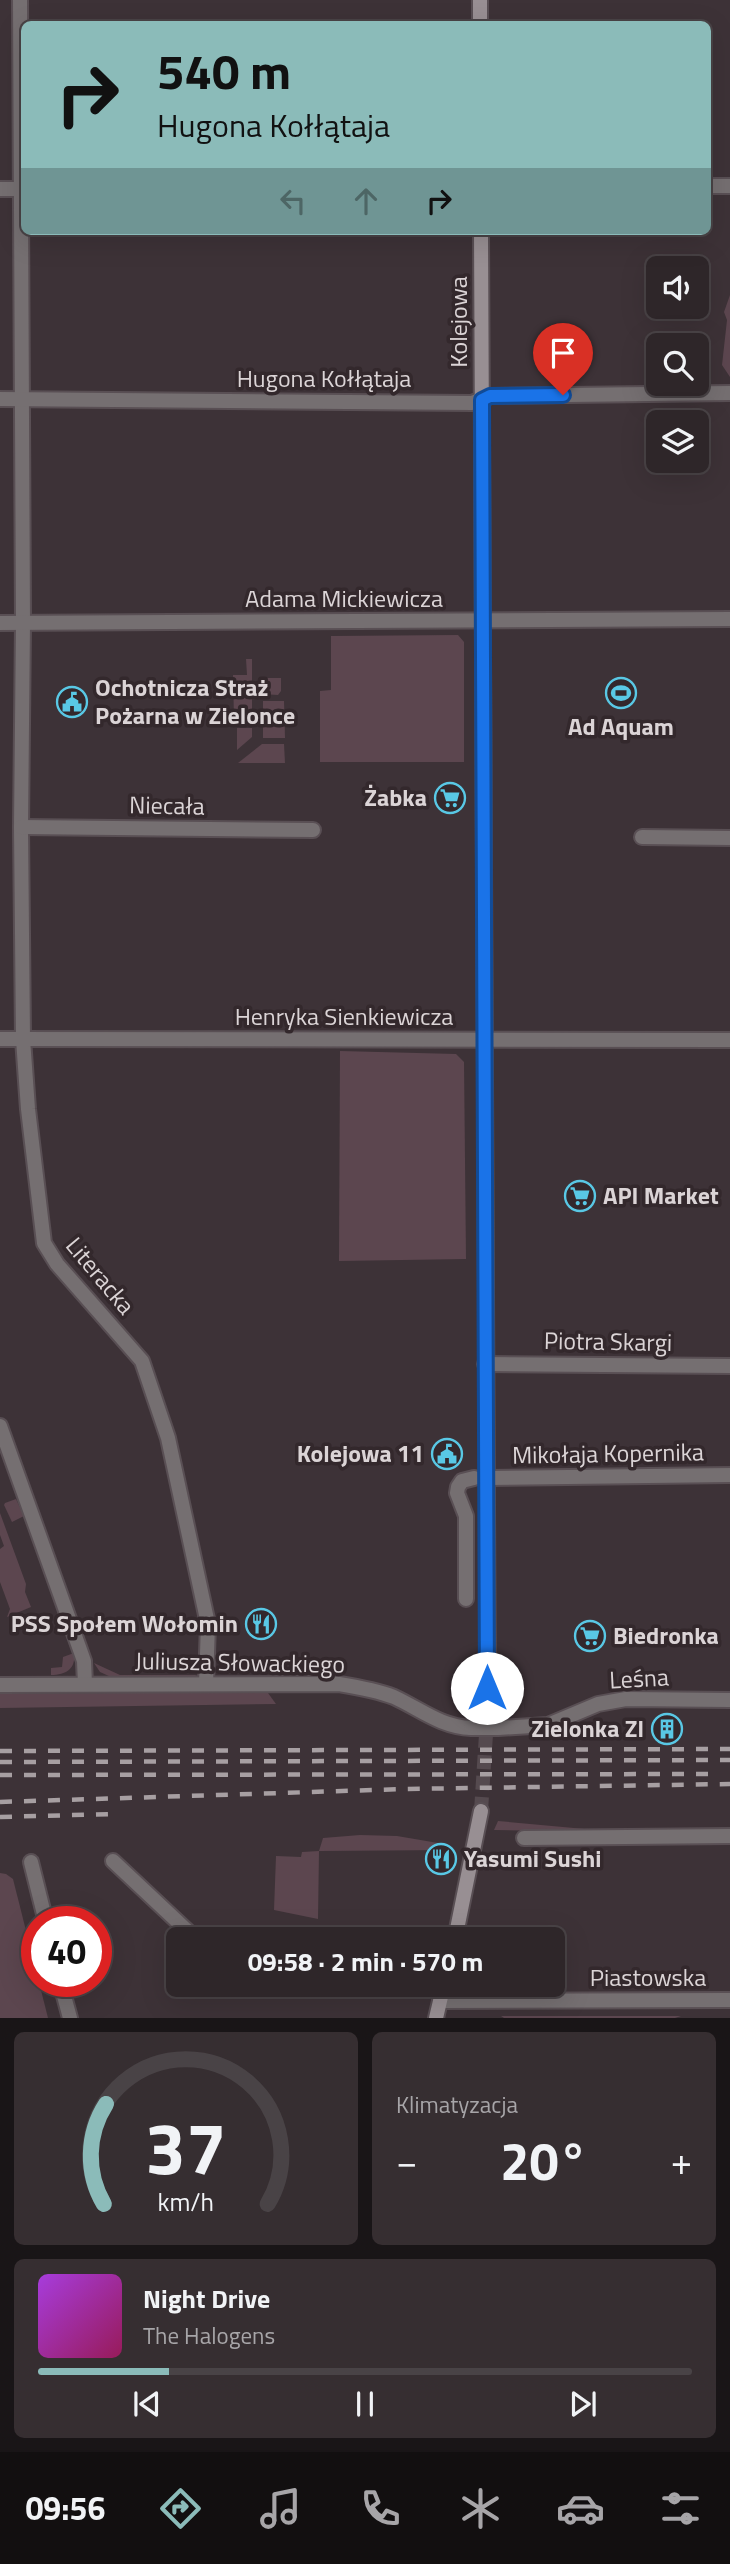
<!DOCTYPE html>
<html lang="pl">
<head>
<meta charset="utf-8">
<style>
  :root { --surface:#2e2629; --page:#362e31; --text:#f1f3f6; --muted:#a7a5a8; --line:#494346; --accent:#8bbbb9 }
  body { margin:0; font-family:"Titillium Web",sans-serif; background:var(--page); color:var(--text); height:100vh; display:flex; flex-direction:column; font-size:26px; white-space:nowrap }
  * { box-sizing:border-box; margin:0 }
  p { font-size:23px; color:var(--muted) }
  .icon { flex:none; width:38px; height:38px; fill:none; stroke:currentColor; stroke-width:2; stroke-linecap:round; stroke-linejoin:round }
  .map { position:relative; height:2018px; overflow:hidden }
  .side { display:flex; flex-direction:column; gap:14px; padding:14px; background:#191517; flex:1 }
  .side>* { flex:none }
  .hud { position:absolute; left:21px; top:21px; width:690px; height:214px; border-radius:10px; box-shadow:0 7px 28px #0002,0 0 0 2px var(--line); background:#8bbbb9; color:#111; overflow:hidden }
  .fabs { position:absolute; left:646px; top:256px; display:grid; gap:14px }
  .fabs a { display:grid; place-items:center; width:63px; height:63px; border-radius:10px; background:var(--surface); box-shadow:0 7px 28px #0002,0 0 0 2px var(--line); font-size:35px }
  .speed { position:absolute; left:21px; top:1906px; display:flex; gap:14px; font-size:35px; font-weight:700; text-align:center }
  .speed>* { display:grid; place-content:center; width:91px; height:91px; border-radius:50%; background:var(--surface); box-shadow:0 7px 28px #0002,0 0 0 2px var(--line); line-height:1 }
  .speed .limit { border:10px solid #d22; background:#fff; color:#111 }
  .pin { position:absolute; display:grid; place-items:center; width:60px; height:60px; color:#fff; margin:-72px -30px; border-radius:50% 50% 50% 0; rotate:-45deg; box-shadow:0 0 7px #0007 }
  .pin .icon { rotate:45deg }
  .me { position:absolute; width:77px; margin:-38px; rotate:0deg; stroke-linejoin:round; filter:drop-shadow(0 0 5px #0008) }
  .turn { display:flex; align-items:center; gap:24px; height:147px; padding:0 21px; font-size:32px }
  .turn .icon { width:91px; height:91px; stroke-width:2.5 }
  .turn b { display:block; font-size:49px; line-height:60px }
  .lanes { display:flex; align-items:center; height:66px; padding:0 21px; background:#0003; justify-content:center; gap:35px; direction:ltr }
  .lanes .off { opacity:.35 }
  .big { font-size:52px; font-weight:700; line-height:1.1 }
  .side .widget { flex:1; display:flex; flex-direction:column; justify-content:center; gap:10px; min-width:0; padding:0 24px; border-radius:10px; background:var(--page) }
  .side .dial { align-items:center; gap:0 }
  .dial svg { height:182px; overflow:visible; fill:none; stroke:var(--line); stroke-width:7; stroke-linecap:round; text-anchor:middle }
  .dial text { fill:var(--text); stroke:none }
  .song { display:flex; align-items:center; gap:21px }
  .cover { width:84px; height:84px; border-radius:10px; background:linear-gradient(135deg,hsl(280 70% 55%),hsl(330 70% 35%)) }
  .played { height:7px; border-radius:4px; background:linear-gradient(90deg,var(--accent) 20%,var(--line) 20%) }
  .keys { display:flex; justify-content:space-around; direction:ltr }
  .heat { display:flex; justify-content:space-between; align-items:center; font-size:38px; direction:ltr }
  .side .tiles { flex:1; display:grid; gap:14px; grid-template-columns:1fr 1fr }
  .widget:last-child { grid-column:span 2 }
  .trip { position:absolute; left:166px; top:1927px; width:399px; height:70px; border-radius:10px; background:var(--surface); box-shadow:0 7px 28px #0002,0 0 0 2px var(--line); font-weight:700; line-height:70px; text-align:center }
  .tabs { display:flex; height:112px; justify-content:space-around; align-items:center; background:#120f10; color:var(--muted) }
  .tabs .icon { width:49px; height:49px }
  .tabs .selected { color:var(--accent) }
  .tabs b { font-size:32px; color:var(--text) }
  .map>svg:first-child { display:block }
  .green { fill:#5c464f }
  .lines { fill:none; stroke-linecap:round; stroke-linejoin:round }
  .secondary-tunnel { stroke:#554a4f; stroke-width:14; stroke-dasharray:14 7; stroke-linecap:butt }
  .street-casing { stroke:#594f54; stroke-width:18 }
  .secondary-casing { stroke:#594f54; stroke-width:18 }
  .street { stroke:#756f71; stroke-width:14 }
  .secondary { stroke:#988f93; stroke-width:14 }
  .rail { stroke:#a79fa2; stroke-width:4.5; stroke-dasharray:12 12; stroke-linecap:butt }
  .street-bridge-casing { stroke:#594f54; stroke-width:18; stroke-linecap:butt }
  .street-bridge { stroke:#756f71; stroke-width:14 }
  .route-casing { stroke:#114b97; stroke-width:18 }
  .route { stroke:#1a73e8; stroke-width:12 }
  .labels { text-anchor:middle; stroke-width:7; stroke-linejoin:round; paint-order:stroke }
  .street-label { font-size:24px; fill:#dbd4d6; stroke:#33282c }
  .poi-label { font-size:24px; font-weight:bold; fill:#dbd4d6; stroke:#33282c; text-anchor:start }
</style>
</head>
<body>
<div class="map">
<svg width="730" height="2018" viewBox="0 0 730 2018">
  <rect width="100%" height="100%" fill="#3d3237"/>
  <g class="green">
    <path d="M730 295V377L722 365 727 320 724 312Z"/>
    <path d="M458 635 464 642V762H320V691L331 690V636Z"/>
    <path d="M246 659H252V723H236L234 720 233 675H247Z"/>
    <path d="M262 678H281V691L278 695 262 694Z"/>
    <path d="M263 701H284L285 738H263Z"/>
    <path d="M237 728H252V737L237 750Z"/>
    <path d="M262 744H284L285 763H238Z"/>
    <path d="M340 1051 456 1054 464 1062 466 1259 339 1261Z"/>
    <path d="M16 1499 24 1516 12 1522 4 1505 5 1503Z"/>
    <path d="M0 1513 26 1584 25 1592 31 1607 7 1617 10 1609 0 1582V1549L4 1546 0 1535Z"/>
    <path d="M74 1653C76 1669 66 1675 51 1675V1668L62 1667 63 1657Z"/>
    <path d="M94 1663 120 1675H197L193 1677H111L100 1672Z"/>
    <path d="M261 1692 268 1693 276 1704 0 1708V1694Z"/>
    <path d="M498 1821 596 1830 597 1832 494 1830Z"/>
    <path d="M360 1835 397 1836 444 1844 448 1850 319 1851 318 1919 274 1910 276 1856 301 1857 302 1852 319 1851 323 1838Z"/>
    <path d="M0 1873 6 1874 13 1879 48 2018H0Z"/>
    <path d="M501 2016H681L675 2018H504Z"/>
  </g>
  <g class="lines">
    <path class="secondary-tunnel" d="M481 1811 487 1719"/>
    <g class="street-casing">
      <g id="street">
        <path d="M20 0 23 623 21 827 23 1039 28 1109 44 1243 57 1264 142 1361 168 1438 208 1624 206 1684"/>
        <path d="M707 186H730"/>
        <path d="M0 189H24"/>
        <path d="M0 399 472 403 490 396 730 393"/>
        <path d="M0 623 730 619"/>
        <path d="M21 827 313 830"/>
        <path d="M642 837 730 838"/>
        <path d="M0 1039 730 1040"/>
        <path d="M485 1364 730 1366"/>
        <path d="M0 1426 84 1661 85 1684"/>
        <path d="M487 1478 730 1475"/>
        <path d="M466 1599V1516L457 1493 458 1487 462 1481 474 1478"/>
        <path d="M0 1685 339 1684C358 1687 376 1690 394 1697 420 1709 441 1727 471 1728"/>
        <path d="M498 1728 548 1725 598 1704 626 1699 730 1700"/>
        <path d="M524 1838 730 1836"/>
        <path d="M113 1861 196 1939"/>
        <path d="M31 1862 46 1922"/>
        <path d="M60 1981 70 2018"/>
        <path d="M440 2001 730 2000"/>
      </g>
    </g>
    <g class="secondary-casing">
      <g id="secondary">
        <path d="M480 0V24"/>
        <path d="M481 231 488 1716"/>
        <path d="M455 1939 481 1811"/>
        <path d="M436 2018 444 1984"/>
      </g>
    </g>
    <use href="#street" class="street"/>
    <use href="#secondary" class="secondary"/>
    <g class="rail">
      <path d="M0 1751 730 1749"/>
      <path d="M0 1762 730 1760"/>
      <path d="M0 1775 714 1774"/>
      <path d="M0 1802 405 1789 730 1784"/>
      <path d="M0 1817 113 1814"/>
    </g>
    <g class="street-bridge-casing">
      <path id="street-bridge" d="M471 1728H498"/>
    </g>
    <use href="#street-bridge" class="street-bridge"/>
  </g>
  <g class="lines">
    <g class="route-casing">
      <path id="route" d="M487 1688 482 400 490 396 563 395"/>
    </g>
    <use href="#route" class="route"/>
  </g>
  <defs>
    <g id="stadium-ring" transform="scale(1.575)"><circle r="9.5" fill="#33282c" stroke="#59c8e5" stroke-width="1.5"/><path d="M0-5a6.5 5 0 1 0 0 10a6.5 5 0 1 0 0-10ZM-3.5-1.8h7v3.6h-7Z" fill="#59c8e5"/></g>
    <g id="civic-ring" transform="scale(1.575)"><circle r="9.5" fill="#33282c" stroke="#59c8e5" stroke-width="1.5"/><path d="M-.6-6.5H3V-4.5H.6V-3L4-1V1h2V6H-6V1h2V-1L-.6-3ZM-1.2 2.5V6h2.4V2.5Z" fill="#59c8e5"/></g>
    <g id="supermarket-ring" transform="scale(1.575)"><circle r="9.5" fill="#33282c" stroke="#59c8e5" stroke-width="1.5"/><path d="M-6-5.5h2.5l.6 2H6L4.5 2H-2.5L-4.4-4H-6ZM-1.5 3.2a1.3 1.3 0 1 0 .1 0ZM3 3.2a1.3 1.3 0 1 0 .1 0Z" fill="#59c8e5"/></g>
    <g id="restaurant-ring" transform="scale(1.575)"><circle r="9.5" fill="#33282c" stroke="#59c8e5" stroke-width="1.5"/><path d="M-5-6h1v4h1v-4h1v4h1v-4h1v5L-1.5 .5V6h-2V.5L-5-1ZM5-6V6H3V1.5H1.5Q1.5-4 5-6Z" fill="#59c8e5"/></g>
    <g id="building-ring" transform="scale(1.575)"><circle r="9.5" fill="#33282c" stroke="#59c8e5" stroke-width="1.5"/><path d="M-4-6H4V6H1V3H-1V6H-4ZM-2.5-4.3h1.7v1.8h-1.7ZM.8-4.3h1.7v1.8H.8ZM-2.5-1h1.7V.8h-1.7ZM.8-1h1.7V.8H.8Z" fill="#59c8e5"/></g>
  </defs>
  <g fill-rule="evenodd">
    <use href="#stadium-ring" x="621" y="693"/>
    <use href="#civic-ring" x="72" y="702"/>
    <use href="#supermarket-ring" x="450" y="798"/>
    <use href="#supermarket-ring" x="580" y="1196"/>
    <use href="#civic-ring" x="447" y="1454"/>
    <use href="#restaurant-ring" x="261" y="1624"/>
    <use href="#supermarket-ring" x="590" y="1636"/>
    <use href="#building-ring" x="667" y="1729"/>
    <use href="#restaurant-ring" x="441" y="1859"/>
  </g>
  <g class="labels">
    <g class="street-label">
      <text transform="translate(459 322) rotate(-90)" y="8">Kolejowa</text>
      <text x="324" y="387">Hugona Kołłątaja</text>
      <text x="344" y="607">Adama Mickiewicza</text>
      <text transform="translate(167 806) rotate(1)" y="8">Niecała</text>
      <text x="344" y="1025">Henryka Sienkiewicza</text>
      <text transform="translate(100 1276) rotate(50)" y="8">Literacka</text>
      <text transform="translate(608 1342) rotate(1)" y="8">Piotra Skargi</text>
      <text transform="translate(608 1454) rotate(-1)" y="8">Mikołaja Kopernika</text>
      <text transform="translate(240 1663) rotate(1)" y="8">Juliusza Słowackiego</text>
      <text transform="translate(639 1679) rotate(-3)" y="8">Leśna</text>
      <text x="648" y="1986">Piastowska</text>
    </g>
    <g class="poi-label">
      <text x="95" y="696">Ochotnicza Straż<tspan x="95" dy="28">Pożarna w Zielonce</tspan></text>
      <text x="621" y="735" text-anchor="middle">Ad Aquam</text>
      <text x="427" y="806" text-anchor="end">Żabka</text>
      <text x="603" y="1204">API Market</text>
      <text x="424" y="1462" text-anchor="end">Kolejowa 11</text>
      <text x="238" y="1632" text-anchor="end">PSS Społem Wołomin</text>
      <text x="613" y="1644">Biedronka</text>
      <text x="644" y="1737" text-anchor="end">Zielonka Zl</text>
      <text x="464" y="1867">Yasumi Sushi</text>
    </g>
  </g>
</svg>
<div class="fabs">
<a><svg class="icon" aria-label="sound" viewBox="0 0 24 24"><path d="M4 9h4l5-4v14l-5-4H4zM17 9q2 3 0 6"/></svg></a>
<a><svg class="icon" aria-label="search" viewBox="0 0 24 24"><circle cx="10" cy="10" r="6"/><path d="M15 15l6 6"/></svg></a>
<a><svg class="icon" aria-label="layers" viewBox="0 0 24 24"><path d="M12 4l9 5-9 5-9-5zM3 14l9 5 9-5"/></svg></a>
</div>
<div class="speed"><div class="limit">40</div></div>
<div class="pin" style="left:563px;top:395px;background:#d93025"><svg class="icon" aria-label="arrive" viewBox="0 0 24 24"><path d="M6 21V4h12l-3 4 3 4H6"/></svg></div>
<svg class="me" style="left:487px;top:1688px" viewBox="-20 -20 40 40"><circle r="19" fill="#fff"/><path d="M0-13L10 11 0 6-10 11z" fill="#1a73e8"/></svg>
<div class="trip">09:58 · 2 min · 570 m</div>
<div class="hud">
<div class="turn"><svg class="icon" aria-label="right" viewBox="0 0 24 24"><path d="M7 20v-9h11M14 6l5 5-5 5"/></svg><div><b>540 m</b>Hugona Kołłątaja</div></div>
<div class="lanes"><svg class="icon off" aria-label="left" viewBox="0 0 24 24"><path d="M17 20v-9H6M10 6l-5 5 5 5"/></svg><svg class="icon off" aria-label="ahead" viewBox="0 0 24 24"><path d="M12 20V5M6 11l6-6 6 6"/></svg><svg class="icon" aria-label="right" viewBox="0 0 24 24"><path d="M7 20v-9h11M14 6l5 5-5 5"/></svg></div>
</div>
</div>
<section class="side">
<div class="tiles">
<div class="widget dial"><svg viewBox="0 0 100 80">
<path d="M14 69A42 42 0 1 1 86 69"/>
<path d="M14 69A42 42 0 0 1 15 25" stroke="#8bbbb9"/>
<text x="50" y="56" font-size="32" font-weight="700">37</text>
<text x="50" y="72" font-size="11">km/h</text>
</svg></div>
<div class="widget"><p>Klimatyzacja</p>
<div class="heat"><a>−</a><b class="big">20°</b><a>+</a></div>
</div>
<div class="widget">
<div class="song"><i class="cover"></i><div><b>Night Drive</b><p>The Halogens</p></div></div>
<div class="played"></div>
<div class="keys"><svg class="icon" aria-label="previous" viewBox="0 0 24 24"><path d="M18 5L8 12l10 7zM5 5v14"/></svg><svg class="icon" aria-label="pause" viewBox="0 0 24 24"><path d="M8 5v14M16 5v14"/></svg><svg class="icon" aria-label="next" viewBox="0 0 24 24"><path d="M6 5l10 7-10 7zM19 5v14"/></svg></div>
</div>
</div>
</section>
<nav class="tabs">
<b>09:56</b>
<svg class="icon selected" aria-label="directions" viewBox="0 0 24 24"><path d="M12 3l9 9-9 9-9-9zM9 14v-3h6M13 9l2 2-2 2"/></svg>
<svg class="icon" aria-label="music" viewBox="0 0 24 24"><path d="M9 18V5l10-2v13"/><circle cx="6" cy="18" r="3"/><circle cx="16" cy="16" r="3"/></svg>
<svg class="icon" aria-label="phone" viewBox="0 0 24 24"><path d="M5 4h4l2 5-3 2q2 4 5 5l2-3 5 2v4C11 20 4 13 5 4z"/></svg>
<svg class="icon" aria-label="climate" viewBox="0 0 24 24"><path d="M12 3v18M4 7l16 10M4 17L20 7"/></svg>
<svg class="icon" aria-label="car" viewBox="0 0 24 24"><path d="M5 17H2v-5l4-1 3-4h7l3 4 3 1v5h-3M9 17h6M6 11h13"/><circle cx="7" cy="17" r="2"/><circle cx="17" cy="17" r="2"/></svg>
<svg class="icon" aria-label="filters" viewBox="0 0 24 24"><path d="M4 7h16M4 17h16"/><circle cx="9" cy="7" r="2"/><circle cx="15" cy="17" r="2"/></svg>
</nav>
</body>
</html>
